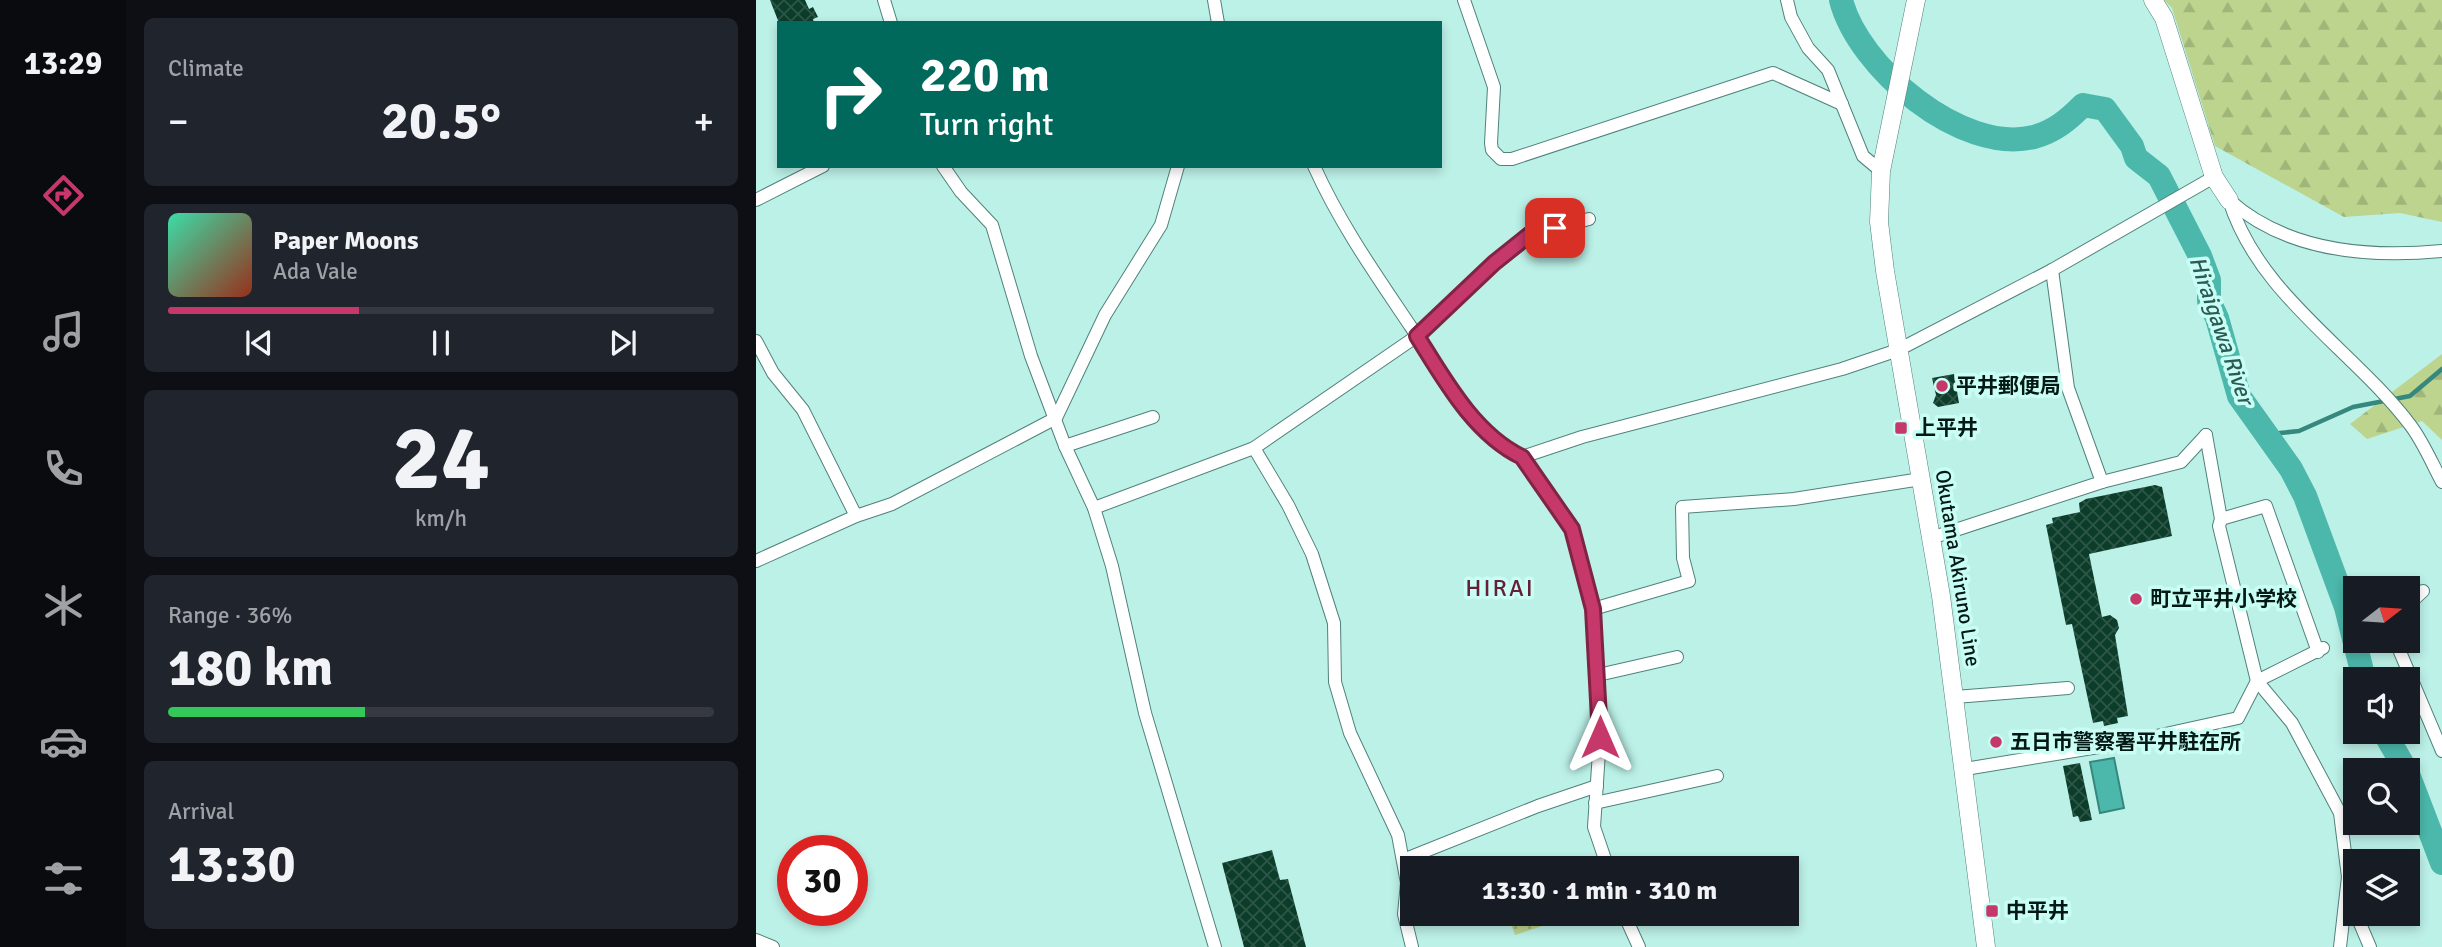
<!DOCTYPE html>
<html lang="en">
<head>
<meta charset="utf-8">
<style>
  :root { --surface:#171b24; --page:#20242c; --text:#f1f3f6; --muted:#9ea1a6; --line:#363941; --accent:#c53869 }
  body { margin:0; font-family:Signika,"Noto Sans JP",sans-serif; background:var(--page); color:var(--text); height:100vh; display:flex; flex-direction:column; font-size:26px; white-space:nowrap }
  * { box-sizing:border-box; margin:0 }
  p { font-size:23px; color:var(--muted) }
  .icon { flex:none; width:38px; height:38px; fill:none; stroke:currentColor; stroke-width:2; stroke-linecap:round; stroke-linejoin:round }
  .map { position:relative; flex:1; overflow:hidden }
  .details { display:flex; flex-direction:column; gap:18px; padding:18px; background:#0d0f14; width:630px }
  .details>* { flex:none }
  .hud { position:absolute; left:21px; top:21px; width:665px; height:147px; border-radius:0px; box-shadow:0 4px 10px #0003; background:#00695c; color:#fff; overflow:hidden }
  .needle { width:46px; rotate:73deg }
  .fabs { position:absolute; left:1587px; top:576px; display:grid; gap:14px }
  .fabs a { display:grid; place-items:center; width:77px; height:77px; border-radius:0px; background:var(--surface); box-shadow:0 4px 10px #0003; font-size:35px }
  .speed { position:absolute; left:21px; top:835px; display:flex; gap:14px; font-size:35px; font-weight:700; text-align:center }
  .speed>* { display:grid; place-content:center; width:91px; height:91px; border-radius:50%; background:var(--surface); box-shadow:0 4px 10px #0003; line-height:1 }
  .speed .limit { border:10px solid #d22; background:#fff; color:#111 }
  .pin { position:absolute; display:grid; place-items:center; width:60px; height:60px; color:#fff; margin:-30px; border-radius:14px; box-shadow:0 4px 10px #0006 }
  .me { position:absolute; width:77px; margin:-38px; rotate:0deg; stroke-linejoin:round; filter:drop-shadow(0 0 5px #0008) }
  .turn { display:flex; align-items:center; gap:24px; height:147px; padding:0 28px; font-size:32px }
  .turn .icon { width:91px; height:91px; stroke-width:2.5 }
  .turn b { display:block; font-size:49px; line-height:60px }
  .big { font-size:52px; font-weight:800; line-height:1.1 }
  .details .tile { flex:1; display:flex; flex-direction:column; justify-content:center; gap:10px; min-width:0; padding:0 24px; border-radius:10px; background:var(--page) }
  .details .dial { align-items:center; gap:0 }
  .dial b { font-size:91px; line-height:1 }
  .song { display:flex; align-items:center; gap:21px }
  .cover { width:84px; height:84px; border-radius:10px; background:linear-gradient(135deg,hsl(160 70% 55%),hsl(10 70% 35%)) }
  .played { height:7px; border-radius:4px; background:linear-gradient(90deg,var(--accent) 35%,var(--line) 35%) }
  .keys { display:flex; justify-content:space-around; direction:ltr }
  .heat { display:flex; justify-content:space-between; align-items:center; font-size:38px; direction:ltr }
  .charge { height:10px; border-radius:5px; background:linear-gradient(90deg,#34c759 36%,var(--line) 0) }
  .trip { position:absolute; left:644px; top:856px; width:399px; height:70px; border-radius:0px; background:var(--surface); box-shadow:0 4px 10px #0003; font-weight:800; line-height:70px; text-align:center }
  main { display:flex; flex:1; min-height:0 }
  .dock { display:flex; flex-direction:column; width:126px; justify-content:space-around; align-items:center; background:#090b0e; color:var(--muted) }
  .dock .icon { width:49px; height:49px }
  .dock .current { color:var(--accent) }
  .dock b { font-size:32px; color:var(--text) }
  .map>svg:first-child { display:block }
  .forest { fill:url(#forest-firs) }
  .park { fill:url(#park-dots) }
  .water { fill:#4cb8ab; stroke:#36887e; stroke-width:2 }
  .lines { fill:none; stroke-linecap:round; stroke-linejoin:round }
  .stream { stroke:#36887e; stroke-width:4.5 }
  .river { stroke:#4cb8ab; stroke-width:24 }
  .building { fill:url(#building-cross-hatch) }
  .street-casing { stroke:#50827b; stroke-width:14 }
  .secondary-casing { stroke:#50827b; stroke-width:19 }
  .street { stroke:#fff; stroke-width:12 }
  .secondary { stroke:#fff; stroke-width:18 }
  .route-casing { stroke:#802444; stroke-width:18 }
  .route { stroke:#c53869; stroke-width:12 }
  .poi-dot { fill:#c53869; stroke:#c9fef5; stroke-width:2.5 }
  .labels { text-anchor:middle; stroke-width:7; stroke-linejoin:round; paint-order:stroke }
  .poi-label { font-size:21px; font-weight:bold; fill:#041916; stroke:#c9fef5; text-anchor:start }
  .street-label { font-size:21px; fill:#041916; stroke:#c9fef5 }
  .water-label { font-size:23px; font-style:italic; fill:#2c5a54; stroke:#c9fef5 }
  .quarter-label { font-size:24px; letter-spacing:2px; fill:#642036; stroke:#c9fef5 }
</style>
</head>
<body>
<main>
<nav class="dock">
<b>13:29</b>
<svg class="icon current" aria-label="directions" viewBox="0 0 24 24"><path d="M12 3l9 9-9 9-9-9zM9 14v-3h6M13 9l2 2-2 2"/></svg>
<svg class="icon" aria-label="music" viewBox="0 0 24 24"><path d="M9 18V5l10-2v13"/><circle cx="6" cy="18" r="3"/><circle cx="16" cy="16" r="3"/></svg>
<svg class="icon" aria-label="phone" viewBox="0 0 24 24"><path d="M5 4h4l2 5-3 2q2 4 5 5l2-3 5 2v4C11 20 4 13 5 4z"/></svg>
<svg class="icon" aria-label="climate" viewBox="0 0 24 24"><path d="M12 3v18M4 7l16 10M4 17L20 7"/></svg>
<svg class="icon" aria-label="car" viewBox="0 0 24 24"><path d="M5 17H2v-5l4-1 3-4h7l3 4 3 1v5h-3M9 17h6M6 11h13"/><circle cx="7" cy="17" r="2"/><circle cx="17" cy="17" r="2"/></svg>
<svg class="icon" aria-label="filters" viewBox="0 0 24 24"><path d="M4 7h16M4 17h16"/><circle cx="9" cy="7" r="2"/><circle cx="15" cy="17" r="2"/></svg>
</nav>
<section class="details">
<div class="tile"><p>Climate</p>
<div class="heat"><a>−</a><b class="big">20.5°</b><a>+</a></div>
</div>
<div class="tile">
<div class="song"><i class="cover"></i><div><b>Paper Moons</b><p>Ada Vale</p></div></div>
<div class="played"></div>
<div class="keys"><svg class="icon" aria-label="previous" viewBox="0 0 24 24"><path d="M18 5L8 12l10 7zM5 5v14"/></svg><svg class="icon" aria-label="pause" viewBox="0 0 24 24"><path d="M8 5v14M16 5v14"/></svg><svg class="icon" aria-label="next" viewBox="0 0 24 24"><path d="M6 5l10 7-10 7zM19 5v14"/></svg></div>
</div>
<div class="tile dial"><b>24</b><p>km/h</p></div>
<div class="tile"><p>Range · 36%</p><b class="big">180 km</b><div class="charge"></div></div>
<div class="tile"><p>Arrival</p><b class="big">13:30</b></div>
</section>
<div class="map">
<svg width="1686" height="947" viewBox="0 0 1686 947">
  <defs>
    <pattern id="forest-firs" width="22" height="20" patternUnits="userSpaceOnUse" patternTransform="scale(1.75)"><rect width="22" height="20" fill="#bcd48d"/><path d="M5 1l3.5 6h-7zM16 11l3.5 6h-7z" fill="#a0b579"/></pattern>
    <pattern id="park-dots" width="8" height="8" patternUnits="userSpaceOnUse" patternTransform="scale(1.75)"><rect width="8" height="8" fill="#bcd48d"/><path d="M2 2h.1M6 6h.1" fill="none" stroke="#a0b579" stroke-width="1.8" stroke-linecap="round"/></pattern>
    <pattern id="building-cross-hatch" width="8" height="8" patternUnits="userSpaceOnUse" patternTransform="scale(1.75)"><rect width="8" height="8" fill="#0c3d2b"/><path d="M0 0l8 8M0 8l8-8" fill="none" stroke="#2e5647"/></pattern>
  </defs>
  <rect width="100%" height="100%" fill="#bcf1e8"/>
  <g class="forest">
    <path d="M1408 0H1686V222L1644 213 1588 217 1459 146 1416 8Z"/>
    <path d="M1686 354V440L1666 421 1611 439 1594 424Z"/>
  </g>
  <path class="park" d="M751 914H823L759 935Z"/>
  <path class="water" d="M1358 758 1368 808 1344 813 1334 762Z"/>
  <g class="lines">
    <path class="stream" d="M1517 447 1524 433 1543 431 1597 407 1654 396 1686 369"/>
    <g class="river">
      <path d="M1085 0C1102 67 1205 155 1278 137 1299 131 1312 120 1327 105L1349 109 1376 146 1380 158 1403 176 1444 256 1453 280V301L1461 318 1483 396 1535 469 1549 496 1590 607 1608 679"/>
      <path d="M1628 732 1650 770"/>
      <path d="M1652 774 1686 863"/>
    </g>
  </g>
  <g class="building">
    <path d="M14 0H49L53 9 57 7 62 17 57 19 58 23H23Z"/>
    <path d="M1198 374 1203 403 1182 407 1177 403 1180 395 1176 378Z"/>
    <path d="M1399 485 1406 487 1416 536 1333 554 1346 617 1354 615 1361 620 1363 628 1359 635 1372 716 1361 718 1362 723 1348 726 1347 721 1337 723 1316 624 1310 625 1290 525 1297 523 1296 518 1324 512 1323 503 1330 499Z"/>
    <path d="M1324 763 1336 820 1324 822 1322 816 1317 817 1307 766Z"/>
    <path d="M516 850 524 880 532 879 550 947H488L466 863Z"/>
  </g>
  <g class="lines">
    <g class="street-casing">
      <g id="street">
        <path d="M128 0 135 23"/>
        <path d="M458 0 462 23"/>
        <path d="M708 0 738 87 735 143 736 150 745 159H756L1017 73 1086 104"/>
        <path d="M1031 0 1035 17 1052 48 1072 70 1107 156 1125 171"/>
        <path d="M187 166 205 192 236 225 275 356 309 446 338 508 356 566 389 713 459 947"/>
        <path d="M558 166C584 224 620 275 655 327 685 372 715 432 766 457L816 529 837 609 845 722 838 827 852 868"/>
        <path d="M0 200 67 166"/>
        <path d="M1473 200C1503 296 1597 349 1655 426 1667 442 1676 463 1686 482"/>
        <path d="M1473 200C1530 251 1613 258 1686 251"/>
        <path d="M1296 270 1312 388 1346 482"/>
        <path d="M0 341 17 373 47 410 100 516"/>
        <path d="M1450 435 1465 519 1463 526 1501 681 1536 723 1584 813 1592 877 1584 947"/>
        <path d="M309 446 397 417"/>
        <path d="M498 448 532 505 556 554 578 623 579 682 594 733 642 835 651 883 648 914 656 947"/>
        <path d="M766 457 826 437 1086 369 1142 350 1296 270 1458 177"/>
        <path d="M338 508 498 448 661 336 738 263 773 235 833 219"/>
        <path d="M1465 519 1510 506 1562 652"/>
        <path d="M1175 538 1346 482 1425 462 1450 435"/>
        <path d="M0 561 100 516 136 504 300 418 349 315 405 225 422 166"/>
        <path d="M1652 605 1667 591"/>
        <path d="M837 609 933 581 927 558 926 507 1038 499 1165 479"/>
        <path d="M1639 640 1686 751"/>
        <path d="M842 675 921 657"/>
        <path d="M1199 697 1312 688"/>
        <path d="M1209 769 1373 742 1482 718 1501 681 1567 648"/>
        <path d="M839 803 961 776"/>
        <path d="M647 860 782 806 841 786"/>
        <path d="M868 914 883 947"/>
        <path d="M1600 914 1614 947"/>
        <path d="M0 940 17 947"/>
      </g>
    </g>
    <g class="secondary-casing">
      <g id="secondary">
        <path d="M1160 0 1125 171 1123 222 1129 271 1185 596 1230 947"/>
        <path d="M1397 0 1408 18 1458 177 1473 200"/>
      </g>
    </g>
    <use href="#street" class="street"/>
    <use href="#secondary" class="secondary"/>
  </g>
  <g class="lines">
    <g class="route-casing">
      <path id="route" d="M799 228 773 235 738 263 661 336C688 379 718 434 766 457L816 529 837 609 844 737"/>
    </g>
    <use href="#route" class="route"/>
  </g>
  <g class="poi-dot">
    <circle cx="1186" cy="386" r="7"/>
    <rect x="1138" y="421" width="14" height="14" rx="3.5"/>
    <circle cx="1380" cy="599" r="7"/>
    <circle cx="1240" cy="742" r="7"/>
    <rect x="1229" y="904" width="14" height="14" rx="3.5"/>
  </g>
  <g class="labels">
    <g class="poi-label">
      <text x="1200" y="393">平井郵便局</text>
      <text x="1159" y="435">上平井</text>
      <text x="1394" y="606">町立平井小学校</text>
      <text x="1254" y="749">五日市警察署平井駐在所</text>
      <text x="1250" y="918">中平井</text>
    </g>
    <g class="street-label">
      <text transform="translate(1202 568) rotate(81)" y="7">Okutama Akiruno Line</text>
    </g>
    <g class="water-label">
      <text transform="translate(1466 330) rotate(71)" y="8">Hiraigawa River</text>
    </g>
    <g class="quarter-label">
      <text x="744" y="596">HIRAI</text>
    </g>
  </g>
</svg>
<div class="fabs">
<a><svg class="needle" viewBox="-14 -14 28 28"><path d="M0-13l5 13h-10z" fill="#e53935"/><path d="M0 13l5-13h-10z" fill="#9ea1a6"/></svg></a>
<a><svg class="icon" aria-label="sound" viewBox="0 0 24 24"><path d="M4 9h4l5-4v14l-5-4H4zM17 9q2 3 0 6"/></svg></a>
<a><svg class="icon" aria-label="search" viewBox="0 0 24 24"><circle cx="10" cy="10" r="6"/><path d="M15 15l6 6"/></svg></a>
<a><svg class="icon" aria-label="layers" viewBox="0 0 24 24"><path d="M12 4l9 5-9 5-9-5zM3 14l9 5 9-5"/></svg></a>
</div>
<div class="speed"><div class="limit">30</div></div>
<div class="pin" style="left:799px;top:228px;background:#d93025"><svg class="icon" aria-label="arrive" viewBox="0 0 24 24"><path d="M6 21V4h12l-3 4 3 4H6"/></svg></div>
<svg class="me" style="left:844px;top:737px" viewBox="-20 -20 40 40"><path d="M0-17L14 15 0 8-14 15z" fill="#c53869" stroke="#fff" stroke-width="4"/></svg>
<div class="trip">13:30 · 1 min · 310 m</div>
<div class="hud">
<div class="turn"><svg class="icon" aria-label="right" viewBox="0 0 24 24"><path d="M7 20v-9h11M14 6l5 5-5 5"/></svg><div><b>220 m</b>Turn right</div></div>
</div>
</div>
</main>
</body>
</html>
